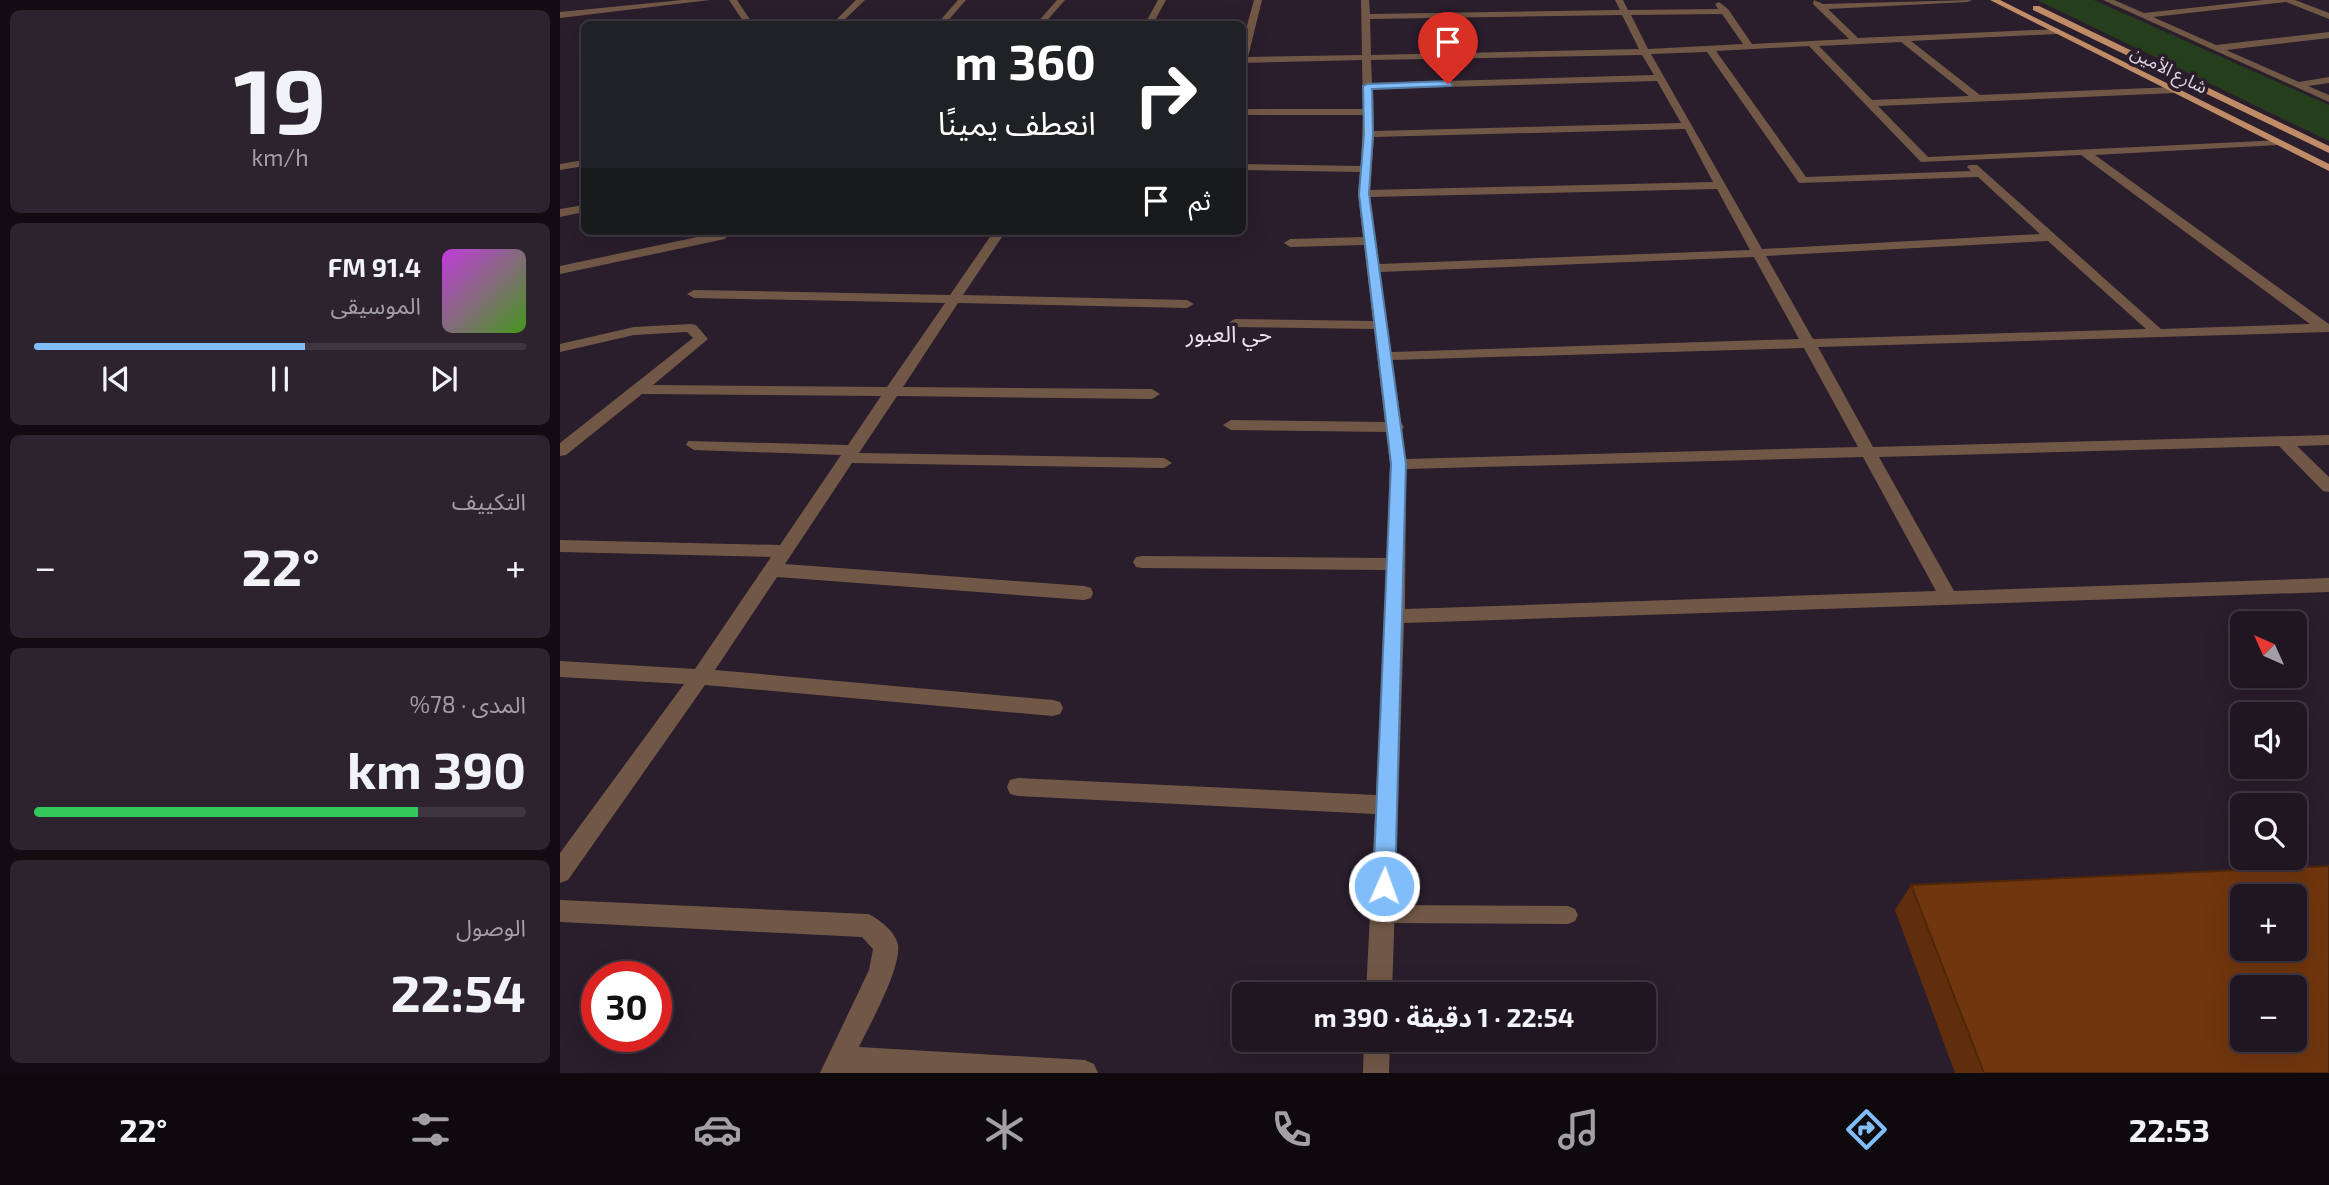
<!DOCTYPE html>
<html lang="ar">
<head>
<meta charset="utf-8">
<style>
  :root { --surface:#201621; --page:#2d232e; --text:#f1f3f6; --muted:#a29fa5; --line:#3d353f; --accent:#81bdfa }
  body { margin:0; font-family:"Exo 2","Noto Sans Arabic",sans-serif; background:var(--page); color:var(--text); direction:rtl; height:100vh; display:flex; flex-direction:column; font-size:26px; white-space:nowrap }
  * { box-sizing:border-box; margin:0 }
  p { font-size:23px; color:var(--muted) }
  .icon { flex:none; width:38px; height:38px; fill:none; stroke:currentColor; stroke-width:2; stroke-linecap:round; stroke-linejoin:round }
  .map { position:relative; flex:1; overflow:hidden; direction:ltr }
  .drawer { display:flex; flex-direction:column; gap:10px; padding:10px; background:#120c12; width:560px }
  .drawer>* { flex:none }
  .banner { position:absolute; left:21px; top:21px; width:665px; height:214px; border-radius:10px; box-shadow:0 7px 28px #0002,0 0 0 2px var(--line); direction:rtl; background:#202124; color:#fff; overflow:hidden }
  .needle { width:46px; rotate:315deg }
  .buttons { position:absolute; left:1670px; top:611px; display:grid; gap:14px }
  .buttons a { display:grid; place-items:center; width:77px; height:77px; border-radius:10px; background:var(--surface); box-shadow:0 7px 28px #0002,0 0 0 2px var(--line); font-size:35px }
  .speed { position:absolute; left:21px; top:961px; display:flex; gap:14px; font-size:35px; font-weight:700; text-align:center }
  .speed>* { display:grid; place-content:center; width:91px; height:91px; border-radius:50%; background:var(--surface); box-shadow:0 7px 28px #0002,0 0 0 2px var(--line); line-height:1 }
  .speed .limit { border:10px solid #d22; background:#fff; color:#111 }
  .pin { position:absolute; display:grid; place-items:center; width:60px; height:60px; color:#fff; margin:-72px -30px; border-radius:50% 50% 50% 0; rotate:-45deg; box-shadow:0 0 7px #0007 }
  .pin .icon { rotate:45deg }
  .me { position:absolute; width:77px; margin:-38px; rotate:2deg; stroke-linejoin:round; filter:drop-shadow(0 0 5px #0008) }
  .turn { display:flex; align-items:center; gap:24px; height:147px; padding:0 35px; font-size:32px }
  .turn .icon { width:91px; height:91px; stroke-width:2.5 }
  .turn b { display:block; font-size:49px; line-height:60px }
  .then { display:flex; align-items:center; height:66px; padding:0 35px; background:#0003; gap:14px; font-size:26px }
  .big { font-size:52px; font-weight:700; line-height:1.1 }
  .drawer .tile { flex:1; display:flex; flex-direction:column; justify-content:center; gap:10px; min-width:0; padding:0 24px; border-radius:10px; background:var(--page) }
  .drawer .dial { align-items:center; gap:0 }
  .dial b { font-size:91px; line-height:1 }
  .song { display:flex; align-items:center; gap:21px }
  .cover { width:84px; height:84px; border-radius:10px; background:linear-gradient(135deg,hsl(290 70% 55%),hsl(100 70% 35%)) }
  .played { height:7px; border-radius:4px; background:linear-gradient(90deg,var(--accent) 55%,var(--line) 55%) }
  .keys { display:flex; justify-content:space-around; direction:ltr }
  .heat { display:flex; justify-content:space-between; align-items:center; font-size:38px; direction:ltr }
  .charge { height:10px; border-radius:5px; background:linear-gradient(90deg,#34c759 78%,var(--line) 0) }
  .trip { position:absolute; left:672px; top:982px; width:424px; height:70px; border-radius:10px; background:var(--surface); box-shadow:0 7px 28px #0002,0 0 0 2px var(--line); font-weight:700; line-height:70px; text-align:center; direction:rtl }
  .dock { display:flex; height:112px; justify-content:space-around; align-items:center; background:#0d090d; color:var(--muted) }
  .dock .icon { width:49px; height:49px }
  .dock .active { color:var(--accent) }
  .dock b { font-size:32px; color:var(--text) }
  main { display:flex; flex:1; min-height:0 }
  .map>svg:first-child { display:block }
  .green { fill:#253f1c }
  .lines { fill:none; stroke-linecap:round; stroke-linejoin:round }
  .lane { fill:#715846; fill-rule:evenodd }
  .street { fill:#715846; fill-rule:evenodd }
  .primary { fill:#c08c67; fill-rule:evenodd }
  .wall { fill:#602e0c }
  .building { fill:#70360e; stroke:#4e260a; stroke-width:2; fill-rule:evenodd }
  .route { fill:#81bdfa; stroke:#547ba2; stroke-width:2 }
  .labels { text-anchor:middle; stroke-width:7; stroke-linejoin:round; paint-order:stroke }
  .far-street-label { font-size:18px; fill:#dfd6e1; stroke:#2a1d2c }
  .neighbourhood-label { font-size:23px; fill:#efddf1; stroke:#2a1d2c }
</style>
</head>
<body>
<main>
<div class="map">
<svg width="1769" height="1073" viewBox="0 0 1769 1073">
  <rect width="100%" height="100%" fill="#2a1d2c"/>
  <path class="green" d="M1477 0H1534L1769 105V141Z"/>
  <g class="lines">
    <path class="lane" d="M823 905 1008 906 1015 909 1018 915 1015 921 1008 924 823 923 816 920 813 914 816 908Z"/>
    <g class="street">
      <path d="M122 0H150L0 18V12Z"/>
      <path d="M169 0H177L193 24H185Z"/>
      <path d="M296 0H305L280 24H272Z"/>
      <path d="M398 0H406L385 24H377Z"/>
      <path d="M497 0H505L484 24H476Z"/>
      <path d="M598 0H606L593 24H585Z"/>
      <path d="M694 0H702L688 57 802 55 801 0H809L810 14 1060 10 1055 0H1063L1068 10 1158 9 1155 4 1159 2 1168 9 1192 44 1289 39 1253 4 1254 0 1263 4 1412 0 1408 2 1268 9 1298 38 1499 29V33L1496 34 1351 41 1420 95 1615 87 1620 90 1615 93 1318 106 1368 157 1722 140V144L1718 145 1535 155 1769 324V332L1258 347 1313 447 1769 435V445L1737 446 1769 477V492L1763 491 1719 446 1319 457 1394 591 1769 578V592L844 623 832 994H806L815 814 458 796 450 794 447 787 450 780 458 778 816 795 827 570 582 568 576 567 573 562 576 557 582 556 827 558 830 464 826 432 671 430 663 425 671 420 825 422 814 329 675 327 668 323 675 319 813 321 804 245 730 247 724 243 730 239 803 237 798 194 800 172 682 170V164L801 166 803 115H682V109H803L802 60 682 63V44ZM1162 14 1183 44 1088 49 1071 15ZM1062 15 1079 49 811 55 810 19ZM1341 42 1409 96 1312 100 1259 46ZM1249 46 1361 162 1521 155 1750 324 1601 329 1417 165H1409L1407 167 1411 171 1246 177 1156 51ZM1147 52 1239 183 1418 177 1480 234 1202 249 1091 54ZM1082 55 1094 75 812 83 811 60ZM1097 81 1121 123 814 131 813 89ZM1125 129 1153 182 810 190 814 137ZM1157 189 1190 250 819 264 810 197ZM1488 241 1586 329 1253 339 1206 256ZM1194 257 1239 339 831 352 820 272ZM1244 348 1298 447 845 459 842 430 844 427 841 423 832 360ZM1303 457 1376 591 845 609 846 469Z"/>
      <path d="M1543 0H1554L1584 13 1704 0H1735L1769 13V19L1726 2 1593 17 1656 45 1769 32V38L1666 50 1739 82 1769 77V83L1748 86 1769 95V102Z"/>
      <path d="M24 160V166L0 170V164Z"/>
      <path d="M24 205V212L0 217V209Z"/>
      <path d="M434 231H446L403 295 627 300 634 304 627 308 398 303 343 387 592 389 600 394 592 399 337 396 299 453 604 458 612 463 604 468 292 463 225 564 524 586 531 588 533 593 531 598 524 600 217 577 155 670 493 700 500 702 503 708 500 714 493 716 145 685 8 880 0 883V853L124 684 0 677V661L135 669 211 557 0 552V540L220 545 281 455 134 450 126 445 128 441 288 445 321 396 82 394 6 455 0 456V443L133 338 127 332 74 335 0 352V344L74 327 131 324 136 325 148 339 93 385 327 387 385 303 134 298 127 294 134 290 390 295Z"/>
      <path d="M616 231H656L657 232C648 238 625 237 616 231Z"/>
      <path d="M161 232 167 236 165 239 0 274V266Z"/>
      <path d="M0 900 308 914C318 918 336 932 338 945 341 969 310 1024 299 1047L525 1060 534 1064 538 1073H260L309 970 313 949 302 937 0 922Z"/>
      <path d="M804 1040H830L829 1073H803Z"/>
    </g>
    <g class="primary">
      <path d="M1430 0H1440L1769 164V171Z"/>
      <path d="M1473 6H1479L1769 146V153L1473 10Z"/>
    </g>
  </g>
  <path class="wall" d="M1351 885 1769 1073H1395L1335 910Z"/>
  <path class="building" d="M1769 866V1073H1424L1351 885ZM1682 896H1734V948H1682ZM1682 987H1734V1040H1682Z"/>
  <path class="route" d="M888 81 892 84 891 86 812 89 813 134 809 194 846 464 835 886 832 893 824 896 816 893 813 886 831 464 799 194 804 134 803 86 807 84Z"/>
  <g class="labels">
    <g class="far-street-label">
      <text transform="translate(1609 70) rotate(27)" y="6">شارع الأمين</text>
    </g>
    <g class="neighbourhood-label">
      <text x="669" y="342">حي العبور</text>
    </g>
  </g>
</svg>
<div class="buttons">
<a><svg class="needle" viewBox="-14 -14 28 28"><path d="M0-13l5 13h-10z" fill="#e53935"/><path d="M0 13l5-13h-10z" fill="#a29fa5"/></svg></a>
<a><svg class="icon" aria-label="sound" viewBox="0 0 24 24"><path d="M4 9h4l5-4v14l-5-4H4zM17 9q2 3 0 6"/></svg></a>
<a><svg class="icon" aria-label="search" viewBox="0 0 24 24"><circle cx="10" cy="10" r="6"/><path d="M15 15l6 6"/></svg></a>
<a>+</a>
<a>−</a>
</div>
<div class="speed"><div class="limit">30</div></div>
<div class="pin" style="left:888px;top:84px;background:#d93025"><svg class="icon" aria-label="arrive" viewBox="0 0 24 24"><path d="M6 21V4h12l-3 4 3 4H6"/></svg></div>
<svg class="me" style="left:824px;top:886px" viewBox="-20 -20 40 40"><circle r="17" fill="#81bdfa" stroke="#fff" stroke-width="3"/><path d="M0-11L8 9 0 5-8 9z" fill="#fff"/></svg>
<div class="trip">22:54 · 1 دقيقة · 390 m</div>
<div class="banner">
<div class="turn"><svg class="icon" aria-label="right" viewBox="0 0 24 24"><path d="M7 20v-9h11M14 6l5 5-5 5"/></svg><div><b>360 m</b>انعطف يمينًا</div></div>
<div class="then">ثم<svg class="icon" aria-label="arrive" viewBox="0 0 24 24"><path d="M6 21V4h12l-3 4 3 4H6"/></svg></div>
</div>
</div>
<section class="drawer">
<div class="tile dial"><b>19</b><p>km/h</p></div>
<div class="tile">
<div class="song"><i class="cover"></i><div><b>91.4 FM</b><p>الموسيقى</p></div></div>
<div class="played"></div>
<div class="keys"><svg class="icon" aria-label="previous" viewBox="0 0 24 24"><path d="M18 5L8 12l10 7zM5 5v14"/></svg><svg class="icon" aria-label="pause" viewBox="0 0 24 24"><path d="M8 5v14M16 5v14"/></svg><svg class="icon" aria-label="next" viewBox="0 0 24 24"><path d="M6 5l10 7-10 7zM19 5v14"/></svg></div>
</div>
<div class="tile"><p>التكييف</p>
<div class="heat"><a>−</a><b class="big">22°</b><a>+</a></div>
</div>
<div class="tile"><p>المدى · 78%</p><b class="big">390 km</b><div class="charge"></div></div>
<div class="tile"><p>الوصول</p><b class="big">22:54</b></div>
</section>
</main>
<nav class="dock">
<b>22:53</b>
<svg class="icon active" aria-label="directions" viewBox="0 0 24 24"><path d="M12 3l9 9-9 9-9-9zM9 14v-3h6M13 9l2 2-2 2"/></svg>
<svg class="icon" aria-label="music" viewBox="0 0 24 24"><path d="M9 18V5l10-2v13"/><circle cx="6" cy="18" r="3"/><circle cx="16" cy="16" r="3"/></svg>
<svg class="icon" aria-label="phone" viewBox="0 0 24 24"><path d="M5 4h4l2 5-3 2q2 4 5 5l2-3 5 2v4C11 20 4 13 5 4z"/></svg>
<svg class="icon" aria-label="climate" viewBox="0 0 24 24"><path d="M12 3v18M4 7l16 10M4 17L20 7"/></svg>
<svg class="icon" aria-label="car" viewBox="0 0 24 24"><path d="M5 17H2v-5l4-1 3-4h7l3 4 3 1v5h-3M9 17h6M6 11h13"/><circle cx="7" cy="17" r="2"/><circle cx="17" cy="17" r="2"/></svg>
<svg class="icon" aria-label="filters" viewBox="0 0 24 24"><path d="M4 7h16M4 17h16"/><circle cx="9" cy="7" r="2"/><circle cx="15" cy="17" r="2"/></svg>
<b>22°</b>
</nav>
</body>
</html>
